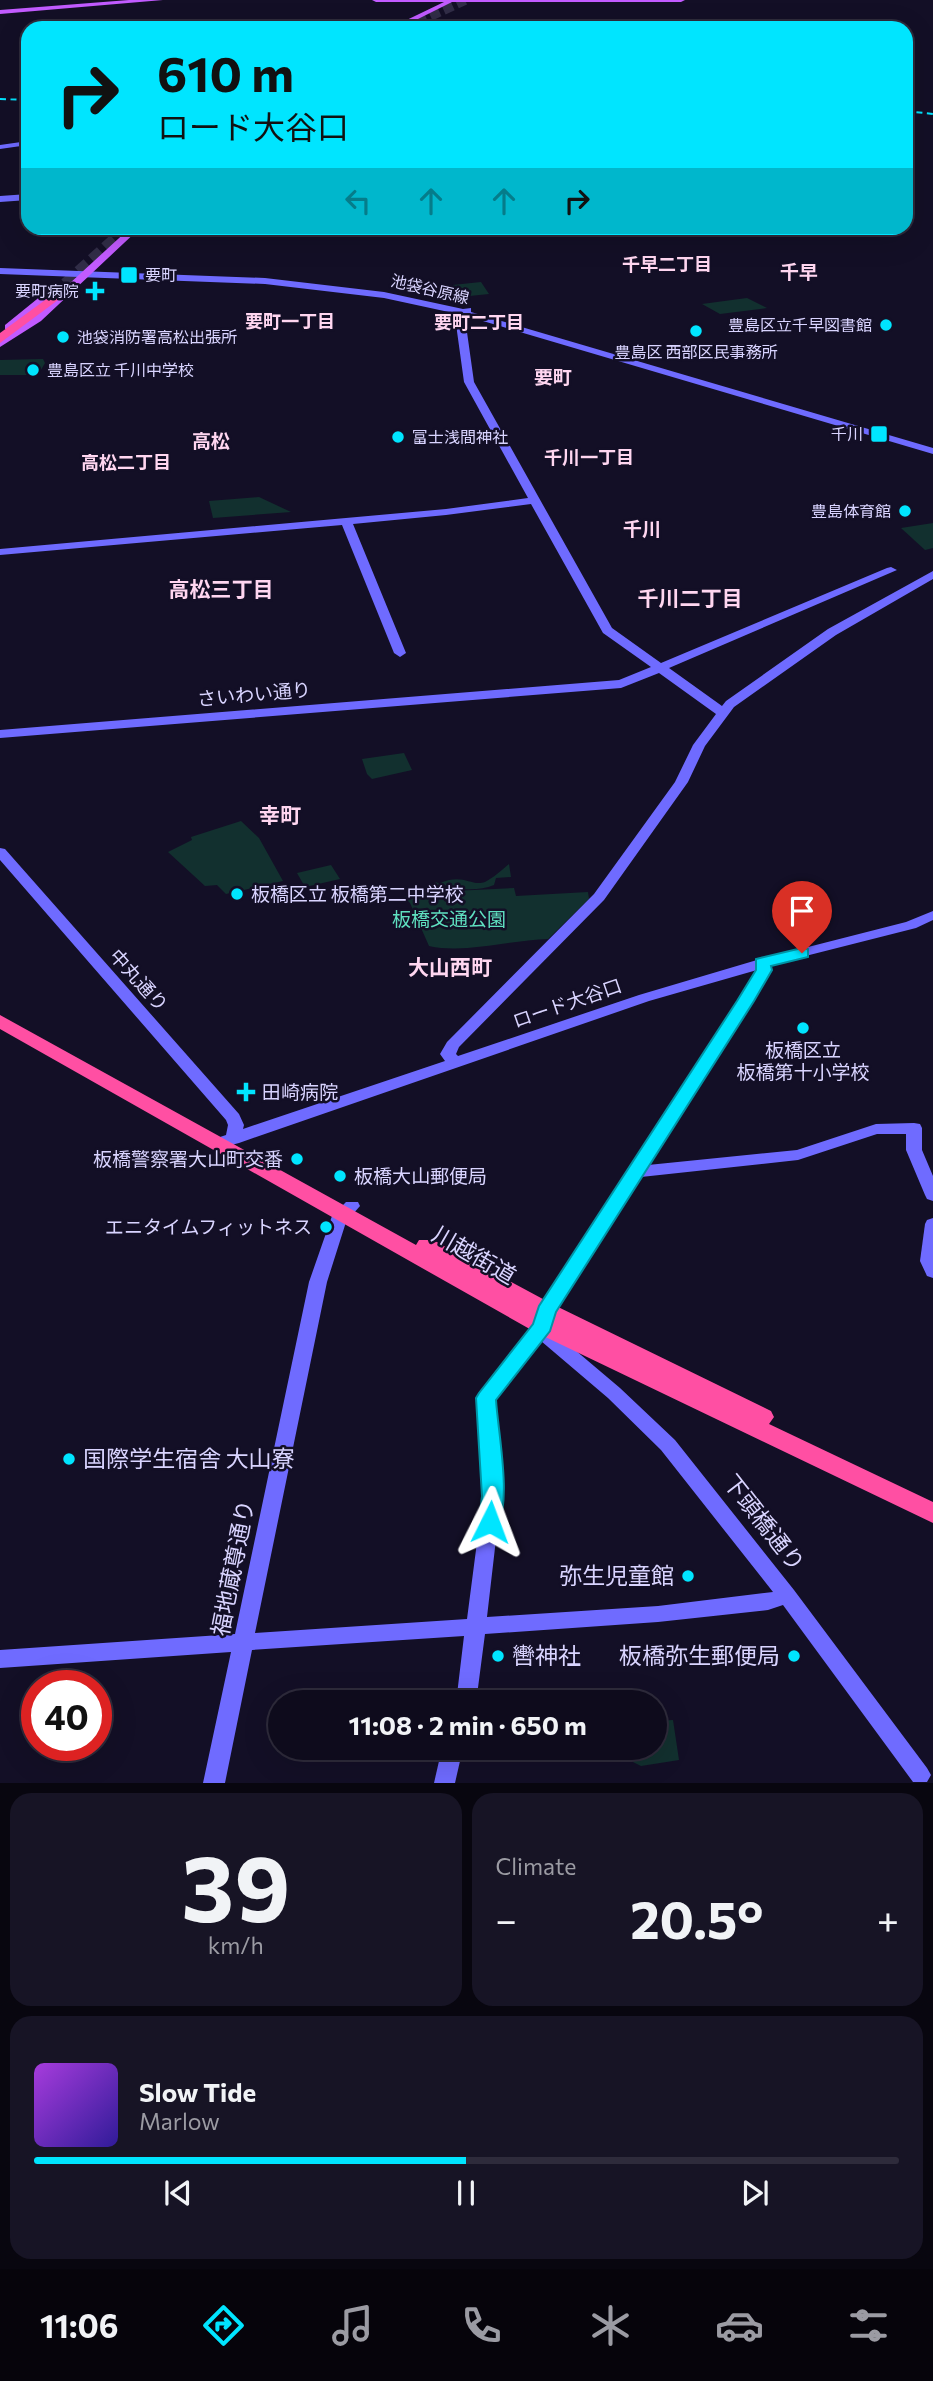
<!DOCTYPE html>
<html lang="en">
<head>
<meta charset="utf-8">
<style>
  :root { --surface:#0e0b1c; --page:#171425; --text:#f1f3f6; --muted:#9b9ba3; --line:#2e2b3b; --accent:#00e5ff }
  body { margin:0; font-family:Commissioner,"Noto Sans JP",sans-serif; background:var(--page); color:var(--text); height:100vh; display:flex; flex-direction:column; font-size:26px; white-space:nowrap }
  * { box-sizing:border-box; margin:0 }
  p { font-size:23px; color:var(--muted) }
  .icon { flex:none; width:38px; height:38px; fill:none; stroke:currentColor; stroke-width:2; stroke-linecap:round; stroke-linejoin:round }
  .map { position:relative; height:1783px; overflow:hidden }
  .drawer { display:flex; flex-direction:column; gap:10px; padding:10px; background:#08060f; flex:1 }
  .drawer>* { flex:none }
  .hud { position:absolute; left:21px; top:21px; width:892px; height:214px; border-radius:21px; box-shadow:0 7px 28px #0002,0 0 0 2px var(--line); background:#00e5ff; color:#111; overflow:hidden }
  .speed { position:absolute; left:21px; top:1670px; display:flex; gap:14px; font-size:35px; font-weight:700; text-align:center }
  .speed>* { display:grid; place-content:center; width:91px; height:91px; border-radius:50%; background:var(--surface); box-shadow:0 7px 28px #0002,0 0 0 2px var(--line); line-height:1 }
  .speed .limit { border:10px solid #d22; background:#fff; color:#111 }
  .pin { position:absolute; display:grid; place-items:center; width:60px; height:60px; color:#fff; margin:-72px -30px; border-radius:50% 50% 50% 0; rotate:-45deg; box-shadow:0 0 7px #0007 }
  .pin .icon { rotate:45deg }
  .me { position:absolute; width:77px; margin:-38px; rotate:3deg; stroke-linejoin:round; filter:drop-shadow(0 0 5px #0008) }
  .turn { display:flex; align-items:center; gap:24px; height:147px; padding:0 21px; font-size:32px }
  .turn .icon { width:91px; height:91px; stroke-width:2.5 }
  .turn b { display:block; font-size:49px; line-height:60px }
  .lanes { display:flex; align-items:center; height:66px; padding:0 21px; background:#0003; justify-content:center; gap:35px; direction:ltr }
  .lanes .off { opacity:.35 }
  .big { font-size:52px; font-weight:700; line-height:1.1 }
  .drawer .card { flex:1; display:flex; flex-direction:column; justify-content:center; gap:10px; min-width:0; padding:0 24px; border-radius:21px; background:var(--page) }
  .drawer .dial { align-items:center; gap:0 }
  .dial b { font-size:91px; line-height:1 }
  .song { display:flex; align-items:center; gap:21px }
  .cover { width:84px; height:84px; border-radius:10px; background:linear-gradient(135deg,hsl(280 70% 55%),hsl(250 70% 35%)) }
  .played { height:7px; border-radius:4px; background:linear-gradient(90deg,var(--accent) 50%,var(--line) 50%) }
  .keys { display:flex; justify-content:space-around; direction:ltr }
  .heat { display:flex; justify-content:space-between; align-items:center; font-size:38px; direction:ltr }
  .drawer .tiles { flex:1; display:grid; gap:10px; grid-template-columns:1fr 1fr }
  .card:last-child { grid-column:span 2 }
  .trip { position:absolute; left:268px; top:1690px; width:399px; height:70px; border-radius:35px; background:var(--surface); box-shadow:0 7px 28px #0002,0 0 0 2px var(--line); font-weight:700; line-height:70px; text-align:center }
  .dock { display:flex; height:112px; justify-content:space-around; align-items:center; background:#06040b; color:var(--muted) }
  .dock .icon { width:49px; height:49px }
  .dock .active { color:var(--accent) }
  .dock b { font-size:32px; color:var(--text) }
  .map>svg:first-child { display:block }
  .green { fill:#12302f }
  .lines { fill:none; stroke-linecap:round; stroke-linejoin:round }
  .highway-tunnel-far1 { stroke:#312d47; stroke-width:10; stroke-dasharray:10 4.5; stroke-linecap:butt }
  .highway-tunnel { stroke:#312d47; stroke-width:12; stroke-dasharray:12 6; stroke-linecap:butt }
  .secondary { fill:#6f6bff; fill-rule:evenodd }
  .primary { fill:#c25bff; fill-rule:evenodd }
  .highway { fill:#ff4fa3; fill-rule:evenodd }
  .rail { stroke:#00e5ff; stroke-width:2; stroke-dasharray:6 4.5; stroke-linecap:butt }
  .route { fill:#00e5ff; stroke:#0095a6; stroke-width:2 }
  .poi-dot { fill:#00e5ff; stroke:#130f26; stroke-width:2.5 }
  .labels { text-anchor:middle; stroke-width:5; stroke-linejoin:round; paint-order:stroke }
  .far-poi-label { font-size:16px; fill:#d9d4ff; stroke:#130f26; text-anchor:start }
  .far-street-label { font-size:16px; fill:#d9d4ff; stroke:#130f26 }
  .far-neighbourhood-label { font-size:18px; font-weight:bold; fill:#ffd6f0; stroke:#130f26 }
  .far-quarter-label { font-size:19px; font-weight:bold; fill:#ffd6f0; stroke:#130f26 }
  .street-label { font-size:19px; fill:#d9d4ff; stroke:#130f26 }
  .poi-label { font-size:19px; fill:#d9d4ff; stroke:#130f26; text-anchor:start }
  .park-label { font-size:19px; fill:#5fe0c0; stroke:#130f26 }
  .neighbourhood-label { font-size:21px; font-weight:bold; fill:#ffd6f0; stroke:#130f26 }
  .near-street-label { font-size:23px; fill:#d9d4ff; stroke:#130f26 }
  .near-poi-label { font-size:23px; fill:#d9d4ff; stroke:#130f26; text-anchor:start }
</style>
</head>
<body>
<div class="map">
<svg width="933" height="1783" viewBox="0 0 933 1783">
  <rect width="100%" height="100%" fill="#130f26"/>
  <g class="green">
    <path d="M481 282 489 294 450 298 443 286Z"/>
    <path d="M747 298 767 308 720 314 702 304Z"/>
    <path d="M43 359 45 363 38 375H0V360Z"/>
    <path d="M259 497 291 512 213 518 209 501Z"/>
    <path d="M933 523V548L925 550 901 528Z"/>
    <path d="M404 753 412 770 372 779 367 774 362 759Z"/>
    <path d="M241 821 259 838 283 881 226 894 217 885 205 886 168 852 192 840 191 837Z"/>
    <path d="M509 864 511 877 496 878 494 885C477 892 456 890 440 883 464 873 471 887 485 882 493 878 502 870 509 864Z"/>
    <path d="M331 865 340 879 305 887 297 873Z"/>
    <path d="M436 882 453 891 514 888 516 896 588 892 589 899 548 939C510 940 465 954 429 946L410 903 404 897Z"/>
    <path d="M673 1720 679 1760 641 1766 633 1762 631 1748H654L655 1721Z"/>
  </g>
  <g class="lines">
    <path class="highway-tunnel-far1" d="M404 28 465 0"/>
    <path class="highway-tunnel" d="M52 296 127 228"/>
    <g class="secondary">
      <path d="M28 141V145L0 149V145Z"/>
      <path d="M28 194V200L0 202V196Z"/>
      <path d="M0 268 265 278 384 292 463 309 471 308V312L933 448V454L466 316 465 318 474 382 612 628 661 663 887 568 891 567 897 570 669 668 722 706 726 701 828 629 933 571V579L836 635 734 707 705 746 688 782 604 900 459 1047 456 1054 458 1056 639 995 757 960 906 922 933 911V920L916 928 770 965 771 970 648 1165 797 1150 876 1124 914 1123 920 1124 922 1128V1150L933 1176V1201L927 1199 925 1195 906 1150V1134H877L798 1160 641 1177 555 1312 552 1326 555 1333 620 1388 675 1440 794 1590 927 1768 931 1775 927 1782H913L783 1605 768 1610 658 1622 485 1634 476 1703H456L464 1636 252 1650 225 1783H203L231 1652 0 1668V1650L235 1634 309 1282 332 1216 346 1202H358L360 1206 346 1222 327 1282 255 1633 467 1619 483 1496 477 1398 535 1324 540 1307 757 970 649 1001 239 1143 220 1148 214 1147 212 1143 214 1139 226 1135 228 1125 226 1120 0 860V848L5 849 239 1114 244 1125 243 1129 445 1061 440 1054 447 1042 594 894 675 782 693 745 716 714 659 673 621 688 0 738V730L619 680 651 667 603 633 531 504 446 515 353 524 406 653 400 657 394 653 342 525 0 555V549L446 509 528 498 464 382 455 317 458 314 384 298 265 284 0 274ZM541 1341 608 1398 661 1450 773 1592 658 1606 487 1617 501 1496 495 1399Z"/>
      <path d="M933 1218V1278L927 1276 920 1261 925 1224 927 1220Z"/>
      <path d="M442 1748H463L455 1783H434Z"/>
    </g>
    <g class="primary">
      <path d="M129 0H163L0 14V10Z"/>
      <path d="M372 0H685L681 2H452L400 28H390L444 2H376Z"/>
      <path d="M130 228H140L41 321 0 347V339L33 317Z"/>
      <path d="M47 291 56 293 13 329H5V325Z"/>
    </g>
    <g class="highway">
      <path d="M52 295 62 297 0 343V333Z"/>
      <path d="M0 1015 416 1245 419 1240H433L554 1305 771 1411 774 1417 769 1424 933 1502V1523L535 1332 0 1029Z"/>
    </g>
    <g class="rail">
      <path d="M0 99 28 100"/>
      <path d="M906 111 933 114"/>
    </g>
  </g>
  <path class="route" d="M802 948 808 949V957L771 966 772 970 754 1001 556 1312 550 1331 496 1400C498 1432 512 1500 497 1528L490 1530 482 1528 479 1522 482 1496 476 1398 479 1393 533 1324 539 1306 737 1001 756 970V959Z"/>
  <g class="poi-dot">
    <rect x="120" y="266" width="18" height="18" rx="3.5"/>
    <path d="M91.5 280.5h7v7h7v7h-7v7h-7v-7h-7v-7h7z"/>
    <circle cx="886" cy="325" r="7"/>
    <circle cx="696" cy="331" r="7"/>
    <circle cx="63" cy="337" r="7"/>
    <circle cx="33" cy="370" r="7"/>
    <rect x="870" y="425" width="18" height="18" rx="3.5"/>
    <circle cx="398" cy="437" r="7"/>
    <circle cx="905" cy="511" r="7"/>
    <circle cx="237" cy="894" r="7"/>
    <circle cx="803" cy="1028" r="7"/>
    <path d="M242.5 1081.5h7v7h7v7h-7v7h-7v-7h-7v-7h7z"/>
    <circle cx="297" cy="1159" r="7"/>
    <circle cx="340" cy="1176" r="7"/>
    <circle cx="326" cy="1227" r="7"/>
    <circle cx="69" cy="1459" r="7"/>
    <circle cx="688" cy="1576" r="7"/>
    <circle cx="498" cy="1656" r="7"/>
    <circle cx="794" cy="1656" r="7"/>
  </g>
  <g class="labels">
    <g class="far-poi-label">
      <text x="145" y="281">要町</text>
      <text x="79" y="297" text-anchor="end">要町病院</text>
      <text x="872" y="331" text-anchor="end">豊島区立千早図書館</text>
      <text x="77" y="343">池袋消防署高松出張所</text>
      <text x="696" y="358" text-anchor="middle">豊島区 西部区民事務所</text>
      <text x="47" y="376">豊島区立 千川中学校</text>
      <text x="863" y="440" text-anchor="end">千川</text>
      <text x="412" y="443">富士浅間神社</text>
      <text x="891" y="517" text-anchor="end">豊島体育館</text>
    </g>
    <g class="far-street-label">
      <text transform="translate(430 289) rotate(13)" y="6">池袋谷原線</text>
    </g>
    <g class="far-neighbourhood-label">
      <text x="667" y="271">千早二丁目</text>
      <text x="290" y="328">要町一丁目</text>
      <text x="479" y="329">要町二丁目</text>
      <text x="589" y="464">千川一丁目</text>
      <text x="126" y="469">高松二丁目</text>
    </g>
    <g class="far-quarter-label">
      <text x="799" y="279">千早</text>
      <text x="553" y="384">要町</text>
      <text x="211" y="448">高松</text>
      <text x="642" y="536">千川</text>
    </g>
    <g class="street-label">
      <text transform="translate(254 694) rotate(-5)" y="7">さいわい通り</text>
      <text transform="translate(139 980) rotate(48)" y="7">中丸通り</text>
      <text transform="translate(567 1003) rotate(-19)" y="7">ロード大谷口</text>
    </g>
    <g class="poi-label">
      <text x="251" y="901">板橋区立 板橋第二中学校</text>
      <text x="803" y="1057" text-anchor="middle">板橋区立<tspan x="803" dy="22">板橋第十小学校</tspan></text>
      <text x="262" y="1099">田崎病院</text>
      <text x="283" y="1166" text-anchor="end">板橋警察署大山町交番</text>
      <text x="354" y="1183">板橋大山郵便局</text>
      <text x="312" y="1234" text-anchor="end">エニタイムフィットネス</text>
    </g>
    <g class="park-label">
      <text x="449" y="926">板橋交通公園</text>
    </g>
    <g class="neighbourhood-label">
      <text x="221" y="597">高松三丁目</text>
      <text x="690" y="606">千川二丁目</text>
      <text x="280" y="823">幸町</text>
      <text x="450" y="975">大山西町</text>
    </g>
    <g class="near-street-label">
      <text transform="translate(474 1255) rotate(30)" y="8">川越街道</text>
      <text transform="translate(764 1523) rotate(52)" y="8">下頭橋通り</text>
      <text transform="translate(233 1568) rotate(-79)" y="8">福地蔵尊通り</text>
    </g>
    <g class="near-poi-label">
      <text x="83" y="1467">国際学生宿舎 大山寮</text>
      <text x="674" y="1584" text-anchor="end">弥生児童館</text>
      <text x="512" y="1664">轡神社</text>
      <text x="780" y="1664" text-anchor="end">板橋弥生郵便局</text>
    </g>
  </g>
</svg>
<div class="speed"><div class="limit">40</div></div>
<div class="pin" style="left:802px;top:953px;background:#d93025"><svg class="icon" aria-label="arrive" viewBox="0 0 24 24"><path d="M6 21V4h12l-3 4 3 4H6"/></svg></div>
<svg class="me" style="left:490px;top:1522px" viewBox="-20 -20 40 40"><path d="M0-17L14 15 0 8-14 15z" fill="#00e5ff" stroke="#fff" stroke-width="4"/></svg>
<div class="trip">11:08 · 2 min · 650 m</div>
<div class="hud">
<div class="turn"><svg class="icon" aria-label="right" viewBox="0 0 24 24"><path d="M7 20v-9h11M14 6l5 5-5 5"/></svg><div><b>610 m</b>ロード大谷口</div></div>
<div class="lanes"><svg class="icon off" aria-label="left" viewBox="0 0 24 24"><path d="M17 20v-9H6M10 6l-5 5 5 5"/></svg><svg class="icon off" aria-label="ahead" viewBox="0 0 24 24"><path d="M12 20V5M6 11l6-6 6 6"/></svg><svg class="icon off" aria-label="ahead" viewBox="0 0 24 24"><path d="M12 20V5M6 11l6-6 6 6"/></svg><svg class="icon" aria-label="right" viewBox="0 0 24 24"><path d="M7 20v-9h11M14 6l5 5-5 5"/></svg></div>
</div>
</div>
<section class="drawer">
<div class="tiles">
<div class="card dial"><b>39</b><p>km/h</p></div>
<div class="card"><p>Climate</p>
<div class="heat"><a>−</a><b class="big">20.5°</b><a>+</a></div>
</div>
<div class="card">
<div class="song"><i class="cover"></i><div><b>Slow Tide</b><p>Marlow</p></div></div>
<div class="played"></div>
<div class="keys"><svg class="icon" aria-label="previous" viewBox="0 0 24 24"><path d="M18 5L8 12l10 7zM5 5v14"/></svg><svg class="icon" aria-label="pause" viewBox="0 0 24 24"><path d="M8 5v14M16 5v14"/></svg><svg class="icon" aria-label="next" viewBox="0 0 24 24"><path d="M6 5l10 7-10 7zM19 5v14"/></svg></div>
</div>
</div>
</section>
<nav class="dock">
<b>11:06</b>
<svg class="icon active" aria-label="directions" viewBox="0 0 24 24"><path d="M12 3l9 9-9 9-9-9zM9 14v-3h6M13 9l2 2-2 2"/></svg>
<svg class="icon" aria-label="music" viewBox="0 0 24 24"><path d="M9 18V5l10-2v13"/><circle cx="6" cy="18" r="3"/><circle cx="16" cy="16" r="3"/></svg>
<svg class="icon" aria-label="phone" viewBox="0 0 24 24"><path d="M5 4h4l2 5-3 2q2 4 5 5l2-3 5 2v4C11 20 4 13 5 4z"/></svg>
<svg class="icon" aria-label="climate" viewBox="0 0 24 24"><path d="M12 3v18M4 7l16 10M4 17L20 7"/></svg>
<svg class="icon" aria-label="car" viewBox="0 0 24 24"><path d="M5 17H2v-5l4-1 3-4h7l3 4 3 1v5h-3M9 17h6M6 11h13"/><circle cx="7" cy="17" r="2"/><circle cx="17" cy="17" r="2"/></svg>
<svg class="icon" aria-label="filters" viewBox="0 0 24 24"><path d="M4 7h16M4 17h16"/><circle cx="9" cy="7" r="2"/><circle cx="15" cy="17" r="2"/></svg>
</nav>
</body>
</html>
